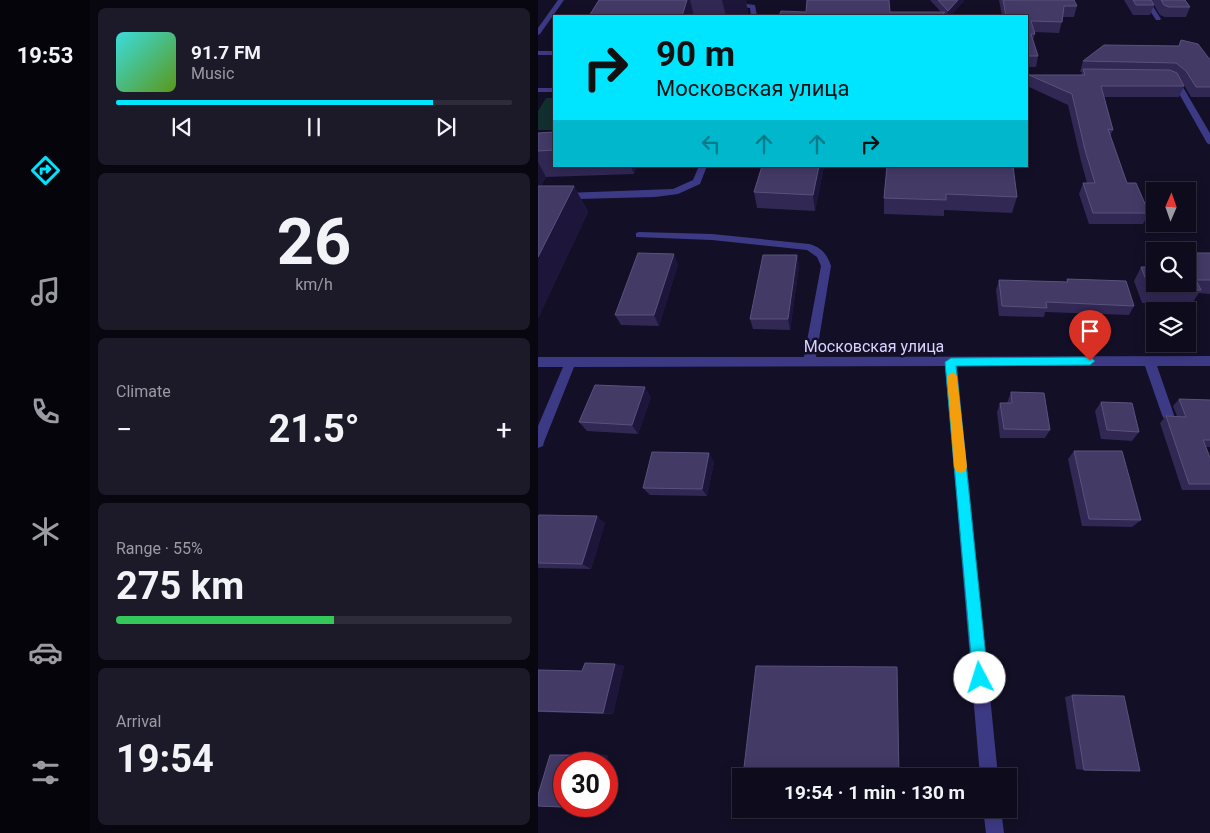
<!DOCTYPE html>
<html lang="en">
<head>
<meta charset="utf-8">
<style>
  :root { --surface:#0e0b1c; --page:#1c1929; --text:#f1f3f6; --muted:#9b9ba3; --line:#2e2b3b; --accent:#00e5ff }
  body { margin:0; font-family:Roboto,sans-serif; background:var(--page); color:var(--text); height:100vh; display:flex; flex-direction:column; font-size:19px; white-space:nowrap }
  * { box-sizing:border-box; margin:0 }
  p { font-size:16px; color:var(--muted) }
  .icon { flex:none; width:28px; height:28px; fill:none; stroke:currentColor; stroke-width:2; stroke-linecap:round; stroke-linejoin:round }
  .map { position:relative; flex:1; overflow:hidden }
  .panel { display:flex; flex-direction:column; gap:8px; padding:8px; background:#08060f; width:448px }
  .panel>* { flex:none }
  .banner { position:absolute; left:15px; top:15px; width:475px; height:152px; border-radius:0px; box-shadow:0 2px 12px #0003,0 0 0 1px var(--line); background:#00e5ff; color:#111; overflow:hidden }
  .needle { width:32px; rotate:2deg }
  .fabs { position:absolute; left:608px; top:182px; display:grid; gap:10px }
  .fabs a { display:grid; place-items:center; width:50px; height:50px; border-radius:0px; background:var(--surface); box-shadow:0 2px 12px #0003,0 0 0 1px var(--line); font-size:25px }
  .speed { position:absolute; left:15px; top:752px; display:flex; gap:10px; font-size:25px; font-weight:700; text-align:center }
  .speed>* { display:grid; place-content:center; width:65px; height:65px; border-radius:50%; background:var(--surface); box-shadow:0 2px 12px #0003,0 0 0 1px var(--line); line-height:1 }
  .speed .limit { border:8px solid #d22; background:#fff; color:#111 }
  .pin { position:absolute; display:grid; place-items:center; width:42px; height:42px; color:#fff; margin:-51px -21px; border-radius:50% 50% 50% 0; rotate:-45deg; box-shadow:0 0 5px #0007 }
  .pin .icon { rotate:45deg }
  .me { position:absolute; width:55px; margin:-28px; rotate:355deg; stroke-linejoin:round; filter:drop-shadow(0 0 4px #0008) }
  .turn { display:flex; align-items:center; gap:18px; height:105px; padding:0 20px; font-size:22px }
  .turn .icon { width:65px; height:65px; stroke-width:2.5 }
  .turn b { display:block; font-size:35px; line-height:42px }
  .lanes { display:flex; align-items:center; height:48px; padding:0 20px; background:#0003; justify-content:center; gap:25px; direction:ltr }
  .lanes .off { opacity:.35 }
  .big { font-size:38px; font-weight:700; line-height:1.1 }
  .panel .tile { flex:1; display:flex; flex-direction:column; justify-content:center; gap:8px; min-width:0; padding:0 18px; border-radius:8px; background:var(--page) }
  .panel .dial { align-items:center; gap:0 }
  .dial b { font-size:65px; line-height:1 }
  .song { display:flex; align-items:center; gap:15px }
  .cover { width:60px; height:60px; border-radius:8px; background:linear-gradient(135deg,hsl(180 70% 55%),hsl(90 70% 35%)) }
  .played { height:5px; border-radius:2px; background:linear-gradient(90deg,var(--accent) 80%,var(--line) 80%) }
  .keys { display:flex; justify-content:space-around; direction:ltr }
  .heat { display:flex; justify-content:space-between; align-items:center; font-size:28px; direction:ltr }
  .charge { height:8px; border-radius:4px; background:linear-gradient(90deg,#34c759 55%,var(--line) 0) }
  .trip { position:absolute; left:194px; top:768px; width:285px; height:50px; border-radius:0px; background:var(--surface); box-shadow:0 2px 12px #0003,0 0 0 1px var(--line); font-weight:700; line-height:50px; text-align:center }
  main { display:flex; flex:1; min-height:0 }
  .tabs { display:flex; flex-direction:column; width:90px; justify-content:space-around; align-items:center; background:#06040b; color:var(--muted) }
  .tabs .icon { width:35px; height:35px }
  .tabs .selected { color:var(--accent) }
  .tabs b { font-size:22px; color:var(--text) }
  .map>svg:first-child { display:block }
  .green { fill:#12302f }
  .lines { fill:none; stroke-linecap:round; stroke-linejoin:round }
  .minor { fill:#3d3a85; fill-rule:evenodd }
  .wall { fill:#312854 }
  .shaded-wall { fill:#1d163a }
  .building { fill:#433a66; stroke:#5a527e }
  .route { fill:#00e5ff; stroke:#0095a6 }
  .slow { fill:#f59e0b }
  .labels { text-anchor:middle; stroke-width:5; stroke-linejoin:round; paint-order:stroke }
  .street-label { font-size:16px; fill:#d9d4ff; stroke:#130f26 }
</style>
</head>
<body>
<main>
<nav class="tabs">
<b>19:53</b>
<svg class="icon selected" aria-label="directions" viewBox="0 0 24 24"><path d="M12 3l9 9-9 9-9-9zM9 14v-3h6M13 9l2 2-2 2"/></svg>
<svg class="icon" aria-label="music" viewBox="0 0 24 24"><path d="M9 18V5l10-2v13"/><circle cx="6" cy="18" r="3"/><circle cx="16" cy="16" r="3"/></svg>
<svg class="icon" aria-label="phone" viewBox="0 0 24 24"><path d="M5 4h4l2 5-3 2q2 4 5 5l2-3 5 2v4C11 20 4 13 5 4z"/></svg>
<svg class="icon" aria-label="climate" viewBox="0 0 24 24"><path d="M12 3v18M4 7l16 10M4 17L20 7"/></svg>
<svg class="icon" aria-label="car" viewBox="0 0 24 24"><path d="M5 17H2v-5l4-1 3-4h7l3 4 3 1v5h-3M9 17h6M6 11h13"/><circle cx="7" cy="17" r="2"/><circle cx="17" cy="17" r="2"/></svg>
<svg class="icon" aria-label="filters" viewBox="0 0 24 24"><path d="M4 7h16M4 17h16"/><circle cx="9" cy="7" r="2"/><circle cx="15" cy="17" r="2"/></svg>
</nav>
<section class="panel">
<div class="tile">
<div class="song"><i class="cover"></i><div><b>91.7 FM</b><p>Music</p></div></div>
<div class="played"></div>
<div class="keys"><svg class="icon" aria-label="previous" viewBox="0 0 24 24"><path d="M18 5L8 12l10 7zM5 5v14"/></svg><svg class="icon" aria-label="pause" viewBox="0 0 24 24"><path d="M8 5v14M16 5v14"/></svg><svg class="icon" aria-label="next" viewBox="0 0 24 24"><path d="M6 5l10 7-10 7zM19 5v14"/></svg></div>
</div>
<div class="tile dial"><b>26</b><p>km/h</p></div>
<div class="tile"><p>Climate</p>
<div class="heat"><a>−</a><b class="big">21.5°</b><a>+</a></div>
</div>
<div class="tile"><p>Range · 55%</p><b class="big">275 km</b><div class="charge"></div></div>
<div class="tile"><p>Arrival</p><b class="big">19:54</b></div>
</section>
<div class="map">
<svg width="673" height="833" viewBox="0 0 673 833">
  <rect width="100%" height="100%" fill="#130f26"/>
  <path class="green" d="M8 98H16V130H0V111Z"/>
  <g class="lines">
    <g class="minor">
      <path d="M20 0H26L2 34 0 35V28Z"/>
      <path d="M605 0H611L623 19 622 20H618Z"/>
      <path d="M193 2 217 5 219 16H213L212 8 191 5V3Z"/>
      <rect x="0" y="51" width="16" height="4"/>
      <path d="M631 77H637L642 82 673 135V145L669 143 635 83 630 79Z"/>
      <rect x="0" y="88" width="16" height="4"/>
      <path d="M161 166H169L162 184 140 194 117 197 0 200V194L135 189 155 180Z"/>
      <path d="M101 232 174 234 271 244C283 247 289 254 293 266L278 357 673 356V366H619L636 415 634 419 630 420 626 419 624 415 607 366H419L460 776H442L407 366 36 367 6 442 5 446 0 448V426L25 367H0V357H266L283 266 279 257 269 250 174 240 98 237V233Z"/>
      <path d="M445 809H463L466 833H448Z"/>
    </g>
  </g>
  <g class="wall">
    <path d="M61 0H208L210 16H51Z"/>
    <path d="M392 0H426V1L412 16H241L268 12H403Z"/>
    <path d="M461 0H536L539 6 536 17H525L521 33 496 32 497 34 495 40 500 56 498 67H489V16H464Z"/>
    <path d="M586 0H647L652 7 648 17H627L622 15 616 5 612 15H595Z"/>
    <path d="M545 61H673V97H653L643 80 646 86 641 97H566L575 130 572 136 589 183 611 213 605 224H551L541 194 545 183H549L543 161 530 105 489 86 491 75H543L544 72H542Z"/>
    <path d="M16 132V166H99L96 174 8 177 3 186H36L50 212 0 318V133Z"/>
    <path d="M224 166H286L277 211 219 208 216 192Z"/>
    <path d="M349 166 479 197 474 213 406 210V216L346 214V198Z"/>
    <path d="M616 253V284L673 253V294L661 293 654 303H604L596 281 603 267H608Z"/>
    <path d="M259 255 261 266 252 330 215 329 212 319Z"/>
    <path d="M140 264 121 326 83 325 77 315Z"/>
    <path d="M529 279 596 306 591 315 507 312 506 317 461 316 458 290 461 280 528 282Z"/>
    <path d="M473 392 512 430 507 438H462L459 412 462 403H469Z"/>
    <path d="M113 397 100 434 49 431 41 422Z"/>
    <path d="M641 399 673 400V447H667L673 460V490H644L622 423 628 416H639L635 406Z"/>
    <path d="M563 402 601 432 594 441 563 439 557 411Z"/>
    <path d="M536 451 603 520 594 527 544 526 530 459Z"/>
    <path d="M176 462 169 496 112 495 105 488Z"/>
    <path d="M0 517 67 523 53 569 0 568Z"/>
    <path d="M77 664 86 666 75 714 0 712V670L44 671Z"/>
    <path d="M534 695 546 770 538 769 527 697Z"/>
    <path d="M24 754 70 755 68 764H26V806H54L47 808 0 806V795L12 755Z"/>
  </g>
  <g class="shaded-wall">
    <path d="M149 0H152L156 16H144Z"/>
    <path d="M184 0H208L210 16H188Z"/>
    <path d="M420 0H426V1L412 16H409L410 11Z"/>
    <path d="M0 162 8 177 0 191Z"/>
    <path d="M93 166H99L96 174Z"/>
    <path d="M281 166H286L277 211 275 195Z"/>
    <path d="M36 186 50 212 0 318V257Z"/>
    <path d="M136 254 140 264 121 326 116 315Z"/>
    <path d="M259 255 261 266 252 330 250 319Z"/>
    <path d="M107 387 113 397 100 434 94 425Z"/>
    <path d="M171 453 176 462 169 496 164 489Z"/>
    <path d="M59 516 67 523 53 569 44 564Z"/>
    <path d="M77 664 86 666 75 714 65 713Z"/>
    <path d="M70 755 68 764H58L60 756Z"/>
  </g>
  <g class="building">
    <path d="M61 0H149L144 16H51Z"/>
    <path d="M269 0H351L352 12H407L403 16H241L243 11 268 12Z"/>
    <path d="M400 0H420L410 11Z"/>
    <path d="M465 0H536L539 6H526L524 22 493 21 497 34H493L500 56H489V16H468Z"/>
    <path d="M595 0H613L616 5H598Z"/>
    <path d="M623 0H647L652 7H631L626 5Z"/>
    <path d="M643 40 660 44 673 61V87H658L648 71 638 63 545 61 566 45 641 46Z"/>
    <path d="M545 69 632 70 639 73 646 86H563L575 130 570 129 589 183H598L611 213H555L545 183H557L547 150 534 94 491 75H547Z"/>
    <path d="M16 132V150L0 151V133Z"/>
    <path d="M224 166H281L275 195 216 192Z"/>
    <path d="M349 166H475L479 197 408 194V200L346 198Z"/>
    <path d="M0 186H36L0 257Z"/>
    <path d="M100 253 136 254 116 315H77Z"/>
    <path d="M649 253H673V280H658L663 290H612L603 267H616V284H649Z"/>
    <path d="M225 255H259L250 319H212Z"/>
    <path d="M529 279 588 281 596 306 508 302 509 308 464 306 461 280 530 282Z"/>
    <path d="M57 385 107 387 94 425 41 422Z"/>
    <path d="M473 392 506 393 512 430 466 429 462 403H474Z"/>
    <path d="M641 399 673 400V440H665L673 460V484H651L628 416 648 417Z"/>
    <path d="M563 402 594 403 601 432 569 430Z"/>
    <path d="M536 451H584L603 520 551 519Z"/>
    <path d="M114 452 171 453 164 489 105 488Z"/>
    <path d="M1 515 59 516 44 564 0 563V517Z"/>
    <path d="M47 663 77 664 65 713 0 711V670L44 671Z"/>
    <path d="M218 666 359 667 361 776H205Z"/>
    <path d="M534 695 586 696 602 771 546 770Z"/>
    <path d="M12 755 60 756 58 764H26V806H47V808L0 806V795Z"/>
  </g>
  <path class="route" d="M552 357 557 361 552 365 418 366 450 678 447 683 442 685 437 683 435 678 407 362 413 358Z"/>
  <path class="slow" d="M414 372 419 376 429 467 427 471 423 473 418 471 416 467 409 376Z"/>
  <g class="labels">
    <g class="street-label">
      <text x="336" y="352">Московская улица</text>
    </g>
  </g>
</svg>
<div class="fabs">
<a><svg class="needle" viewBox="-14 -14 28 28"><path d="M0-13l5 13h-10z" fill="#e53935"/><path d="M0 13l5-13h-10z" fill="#9b9ba3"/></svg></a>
<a><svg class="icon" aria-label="search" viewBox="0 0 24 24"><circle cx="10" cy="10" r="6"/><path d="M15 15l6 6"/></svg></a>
<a><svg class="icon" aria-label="layers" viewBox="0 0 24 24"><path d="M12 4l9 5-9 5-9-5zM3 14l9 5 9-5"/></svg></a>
</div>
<div class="speed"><div class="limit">30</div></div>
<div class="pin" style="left:552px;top:361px;background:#d93025"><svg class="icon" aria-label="arrive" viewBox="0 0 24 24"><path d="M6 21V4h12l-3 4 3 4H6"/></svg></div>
<svg class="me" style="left:442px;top:678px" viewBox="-20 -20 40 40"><circle r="19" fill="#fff"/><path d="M0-13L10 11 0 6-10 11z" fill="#00e5ff"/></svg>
<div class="trip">19:54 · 1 min · 130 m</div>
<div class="banner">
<div class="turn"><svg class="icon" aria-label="right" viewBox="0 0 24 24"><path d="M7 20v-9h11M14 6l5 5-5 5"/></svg><div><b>90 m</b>Московская улица</div></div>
<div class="lanes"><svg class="icon off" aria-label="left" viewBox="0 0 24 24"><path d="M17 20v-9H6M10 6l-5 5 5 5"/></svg><svg class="icon off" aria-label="ahead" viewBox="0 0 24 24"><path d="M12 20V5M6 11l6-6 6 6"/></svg><svg class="icon off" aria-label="ahead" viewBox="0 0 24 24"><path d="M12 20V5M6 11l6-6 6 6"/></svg><svg class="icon" aria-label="right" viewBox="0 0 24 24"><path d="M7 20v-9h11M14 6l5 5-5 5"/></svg></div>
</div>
</div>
</main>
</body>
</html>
